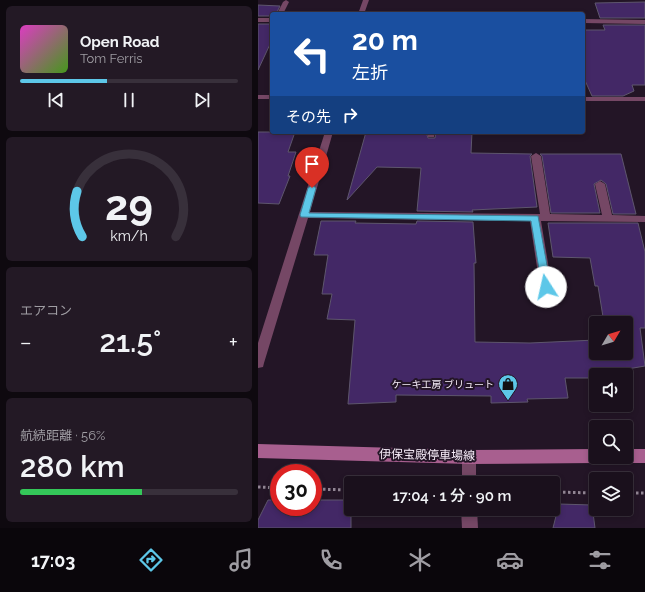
<!DOCTYPE html>
<html lang="ja">
<head>
<meta charset="utf-8">
<style>
  :root { --surface:#1a101c; --page:#231925; --text:#f1f3f6; --muted:#9f9da3; --line:#38303b; --accent:#5dc7e8 }
  body { margin:0; font-family:Raleway,"Noto Sans JP",sans-serif; background:var(--page); color:var(--text); height:100vh; display:flex; flex-direction:column; font-size:15px; white-space:nowrap }
  * { box-sizing:border-box; margin:0 }
  p { font-size:13px; color:var(--muted) }
  .icon { flex:none; width:22px; height:22px; fill:none; stroke:currentColor; stroke-width:2; stroke-linecap:round; stroke-linejoin:round }
  .map { position:relative; flex:1; overflow:hidden }
  .drawer { display:flex; flex-direction:column; gap:6px; padding:6px; background:#0e090f; width:258px }
  .drawer>* { flex:none }
  .hud { position:absolute; left:12px; top:12px; width:315px; height:122px; border-radius:4px; box-shadow:0 2px 6px #0003,0 0 0 1px var(--line); background:#1a4fa0; color:#fff; overflow:hidden }
  .needle { width:26px; rotate:52deg }
  .tools { position:absolute; left:331px; top:316px; display:grid; gap:8px }
  .tools a { display:grid; place-items:center; width:44px; height:44px; border-radius:4px; background:var(--surface); box-shadow:0 2px 6px #0003,0 0 0 1px var(--line); font-size:20px }
  .speed { position:absolute; left:12px; top:464px; display:flex; gap:8px; font-size:20px; font-weight:700; text-align:center }
  .speed>* { display:grid; place-content:center; width:52px; height:52px; border-radius:50%; background:var(--surface); box-shadow:0 2px 6px #0003,0 0 0 1px var(--line); line-height:1 }
  .speed .limit { border:6px solid #d22; background:#fff; color:#111 }
  .pin { position:absolute; display:grid; place-items:center; width:34px; height:34px; color:#fff; margin:-41px -17px; border-radius:50% 50% 50% 0; rotate:-45deg; box-shadow:0 0 4px #0007 }
  .pin .icon { rotate:45deg }
  .me { position:absolute; width:44px; margin:-22px; rotate:350deg; stroke-linejoin:round; filter:drop-shadow(0 0 3px #0008) }
  .turn { display:flex; align-items:center; gap:14px; height:84px; padding:0 16px; font-size:18px }
  .turn .icon { width:52px; height:52px; stroke-width:2.5 }
  .turn b { display:block; font-size:28px; line-height:34px }
  .then { display:flex; align-items:center; height:38px; padding:0 16px; background:#0003; gap:8px; font-size:15px }
  .big { font-size:30px; font-weight:600; line-height:1.1 }
  .drawer .widget { flex:1; display:flex; flex-direction:column; justify-content:center; gap:6px; min-width:0; padding:0 14px; border-radius:6px; background:var(--page) }
  .drawer .dial { align-items:center; gap:0 }
  .dial svg { height:104px; overflow:visible; fill:none; stroke:var(--line); stroke-width:7; stroke-linecap:round; text-anchor:middle }
  .dial text { fill:var(--text); stroke:none }
  .song { display:flex; align-items:center; gap:12px }
  .cover { width:48px; height:48px; border-radius:6px; background:linear-gradient(135deg,hsl(310 70% 55%),hsl(100 70% 35%)) }
  .played { height:4px; border-radius:2px; background:linear-gradient(90deg,var(--accent) 40%,var(--line) 40%) }
  .keys { display:flex; justify-content:space-around; direction:ltr }
  .heat { display:flex; justify-content:space-between; align-items:center; font-size:22px; direction:ltr }
  .charge { height:6px; border-radius:3px; background:linear-gradient(90deg,#34c759 56%,var(--line) 0) }
  .trip { position:absolute; left:86px; top:476px; width:216px; height:40px; border-radius:4px; background:var(--surface); box-shadow:0 2px 6px #0003,0 0 0 1px var(--line); font-weight:600; line-height:40px; text-align:center }
  .tab-bar { display:flex; height:64px; justify-content:space-around; align-items:center; background:#0a060b; color:var(--muted) }
  .tab-bar .icon { width:28px; height:28px }
  .tab-bar .active { color:var(--accent) }
  .tab-bar b { font-size:18px; color:var(--text) }
  main { display:flex; flex:1; min-height:0 }
  .map>svg:first-child { display:block }
  .building { fill:#432866; stroke:#5e566d }
  .lines { fill:none; stroke-linecap:round; stroke-linejoin:round }
  .path { stroke:#928694; stroke-width:3; stroke-dasharray:2.5 2.5; stroke-linecap:butt }
  .minor { fill:#754765; fill-rule:evenodd }
  .secondary { fill:#a85f8f; fill-rule:evenodd }
  .route { fill:#5dc7e8; stroke:#3c8197 }
  .labels { text-anchor:middle; stroke-width:4; stroke-linejoin:round; paint-order:stroke }
  .poi-label { font-size:10px; fill:#f7edf9; stroke:#231526; text-anchor:end }
  .near-street-label { font-size:12px; fill:#f7edf9; stroke:#231526 }
</style>
</head>
<body>
<main>
<section class="drawer">
<div class="widget">
<div class="song"><i class="cover"></i><div><b>Open Road</b><p>Tom Ferris</p></div></div>
<div class="played"></div>
<div class="keys"><svg class="icon" aria-label="previous" viewBox="0 0 24 24"><path d="M18 5L8 12l10 7zM5 5v14"/></svg><svg class="icon" aria-label="pause" viewBox="0 0 24 24"><path d="M8 5v14M16 5v14"/></svg><svg class="icon" aria-label="next" viewBox="0 0 24 24"><path d="M6 5l10 7-10 7zM19 5v14"/></svg></div>
</div>
<div class="widget dial"><svg viewBox="0 0 100 80">
<path d="M14 69A42 42 0 1 1 86 69"/>
<path d="M14 69A42 42 0 0 1 10 34" stroke="#5dc7e8"/>
<text x="50" y="56" font-size="32" font-weight="700">29</text>
<text x="50" y="72" font-size="11">km/h</text>
</svg></div>
<div class="widget"><p>エアコン</p>
<div class="heat"><a>−</a><b class="big">21.5°</b><a>+</a></div>
</div>
<div class="widget"><p>航続距離 · 56%</p><b class="big">280 km</b><div class="charge"></div></div>
</section>
<div class="map">
<svg width="387" height="528" viewBox="0 0 387 528">
  <rect width="100%" height="100%" fill="#231526"/>
  <g class="building">
    <path d="M387 2V18H342L337 3Z"/>
    <path d="M0 5 22 6 18 14H14V16H0Z"/>
    <path d="M0 24H14V40L0 70Z"/>
    <path d="M345 25H387V85H374L376 91 365 96H334L325 76V30H347Z"/>
    <path d="M0 132H37L30 152H38L30 176H32L21 204 0 203Z"/>
    <path d="M108 132H168L170 138H177L178 132H214L213 153 274 154 272 156 279 207 214 210 215 212 159 211 163 168 119 167 89 200Z"/>
    <path d="M282 154H363L378 214H355L348 184 343 180 336 184 342 213H293L284 156Z"/>
    <path d="M63 221H98L97 223 158 224 159 221 215 222 218 263H216L217 342 272 343 338 340V353H368V323H346L340 286H337L332 258 295 257 290 223H380L387 252V328H382L387 366 352 372 353 375H338V378H307L310 398 269 399 270 402 233 403V396L138 395V402L90 404 97 320 69 319 74 294H64L70 255H56Z"/>
    <path d="M10 500H21V507H55V500H93V528H0V520Z"/>
    <path d="M301 504 334 505 337 528H295Z"/>
  </g>
  <g class="lines">
    <g class="path">
      <path d="M0 487 21 488"/>
      <path d="M55 489 93 490"/>
      <path d="M295 492 338 493"/>
      <path d="M368 493H387"/>
    </g>
    <g class="minor">
      <path d="M28 0 31 2 25 14H19L25 2Z"/>
      <path d="M105 0H111L106 14H100Z"/>
      <rect x="0" y="18" width="14" height="4"/>
      <path d="M325 19 387 20V24L325 23Z"/>
      <rect x="0" y="95" width="14" height="4"/>
      <rect x="325" y="97" width="62" height="4"/>
      <path d="M67 132H75L52 212 282 214 273 156 278 153 283 156 292 214 344 215 337 184 342 181 347 184 354 215 387 216V222L283 221 294 287 292 290 288 291 284 290 282 287 272 221 50 218 6 363 5 367 0 368V343Z"/>
      <path d="M169 132H177L176 137H170Z"/>
      <path d="M211 450 216 452 218 457V483H204V457L206 452Z"/>
      <path d="M203 509H219L220 528H204Z"/>
    </g>
    <g class="secondary">
      <path d="M0 444 211 450 338 449V457H345L343 461 338 463 211 464 0 458Z"/>
      <path d="M368 449H387V463H368L363 461 361 457H368Z"/>
    </g>
  </g>
  <path class="route" d="M54 185 58 188 51 213 280 216 293 287 288 290 284 287 273 221 43 217 42 215 50 188Z"/>
  <defs>
    <g id="shop-pin" transform="scale(1)"><path d="M0 17L-7.5 6A9.5 9.5 0 1 1 7.5 6Z" fill="#5dc7e8" stroke="#231526"/><path d="M-5-2.5h2.3a2.7 3.5 0 0 1 5.4 0H5L5.5 6h-11ZM-1.5-2.5h3a1.5 2.3 0 0 0-3 0Z" fill="#111"/></g>
  </defs>
  <g fill-rule="evenodd">
    <use href="#shop-pin" x="250" y="384"/>
  </g>
  <g class="labels">
    <g class="poi-label">
      <text x="236" y="388">ケーキ工房 ブリュート</text>
    </g>
    <g class="near-street-label">
      <text transform="translate(169 455) rotate(1)" y="4">伊保宝殿停車場線</text>
    </g>
  </g>
</svg>
<div class="tools">
<a><svg class="needle" viewBox="-14 -14 28 28"><path d="M0-13l5 13h-10z" fill="#e53935"/><path d="M0 13l5-13h-10z" fill="#9f9da3"/></svg></a>
<a><svg class="icon" aria-label="sound" viewBox="0 0 24 24"><path d="M4 9h4l5-4v14l-5-4H4zM17 9q2 3 0 6"/></svg></a>
<a><svg class="icon" aria-label="search" viewBox="0 0 24 24"><circle cx="10" cy="10" r="6"/><path d="M15 15l6 6"/></svg></a>
<a><svg class="icon" aria-label="layers" viewBox="0 0 24 24"><path d="M12 4l9 5-9 5-9-5zM3 14l9 5 9-5"/></svg></a>
</div>
<div class="speed"><div class="limit">30</div></div>
<div class="pin" style="left:54px;top:188px;background:#d93025"><svg class="icon" aria-label="arrive" viewBox="0 0 24 24"><path d="M6 21V4h12l-3 4 3 4H6"/></svg></div>
<svg class="me" style="left:288px;top:287px" viewBox="-20 -20 40 40"><circle r="19" fill="#fff"/><path d="M0-13L10 11 0 6-10 11z" fill="#5dc7e8"/></svg>
<div class="trip">17:04 · 1 分 · 90 m</div>
<div class="hud">
<div class="turn"><svg class="icon" aria-label="left" viewBox="0 0 24 24"><path d="M17 20v-9H6M10 6l-5 5 5 5"/></svg><div><b>20 m</b>左折</div></div>
<div class="then">その先<svg class="icon" aria-label="right" viewBox="0 0 24 24"><path d="M7 20v-9h11M14 6l5 5-5 5"/></svg></div>
</div>
</div>
</main>
<nav class="tab-bar">
<b>17:03</b>
<svg class="icon active" aria-label="directions" viewBox="0 0 24 24"><path d="M12 3l9 9-9 9-9-9zM9 14v-3h6M13 9l2 2-2 2"/></svg>
<svg class="icon" aria-label="music" viewBox="0 0 24 24"><path d="M9 18V5l10-2v13"/><circle cx="6" cy="18" r="3"/><circle cx="16" cy="16" r="3"/></svg>
<svg class="icon" aria-label="phone" viewBox="0 0 24 24"><path d="M5 4h4l2 5-3 2q2 4 5 5l2-3 5 2v4C11 20 4 13 5 4z"/></svg>
<svg class="icon" aria-label="climate" viewBox="0 0 24 24"><path d="M12 3v18M4 7l16 10M4 17L20 7"/></svg>
<svg class="icon" aria-label="car" viewBox="0 0 24 24"><path d="M5 17H2v-5l4-1 3-4h7l3 4 3 1v5h-3M9 17h6M6 11h13"/><circle cx="7" cy="17" r="2"/><circle cx="17" cy="17" r="2"/></svg>
<svg class="icon" aria-label="filters" viewBox="0 0 24 24"><path d="M4 7h16M4 17h16"/><circle cx="9" cy="7" r="2"/><circle cx="15" cy="17" r="2"/></svg>
</nav>
</body>
</html>
